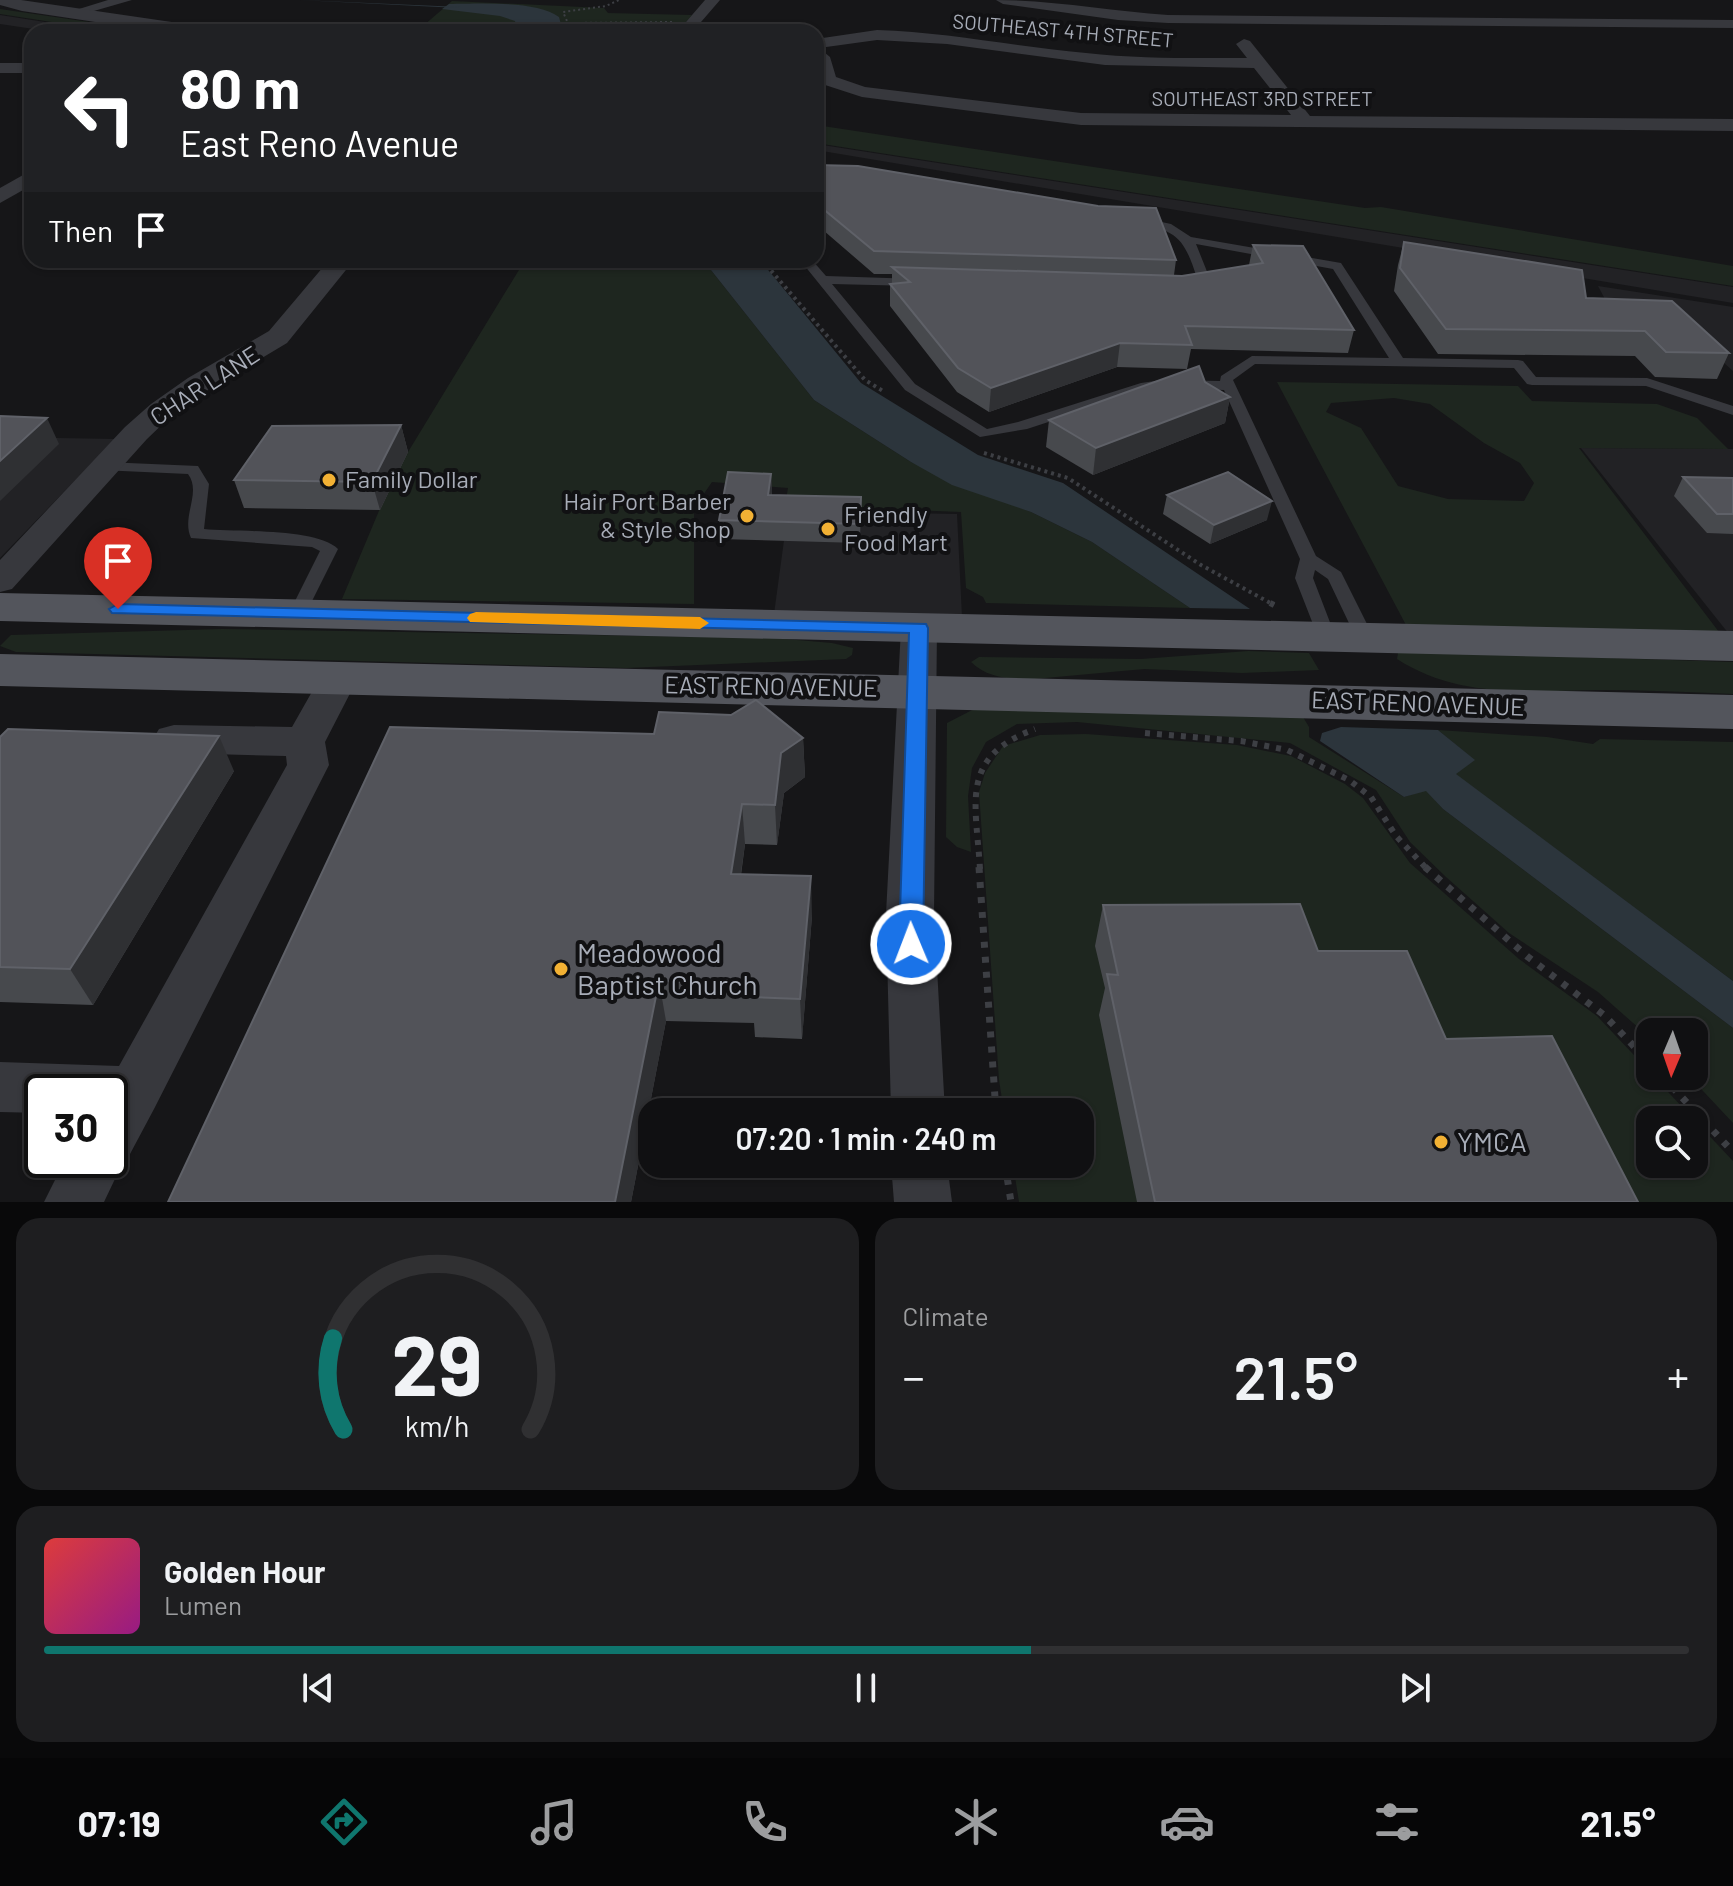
<!DOCTYPE html>
<html lang="en">
<head>
<meta charset="utf-8">
<style>
  :root { --surface:#101012; --page:#1e1e20; --text:#f1f3f6; --muted:#9c9d9f; --line:#303032; --accent:#0f766e }
  body { margin:0; font-family:Barlow,sans-serif; background:var(--page); color:var(--text); height:100vh; display:flex; flex-direction:column; font-size:30px; white-space:nowrap }
  * { box-sizing:border-box; margin:0 }
  p { font-size:26px; color:var(--muted) }
  .icon { flex:none; width:44px; height:44px; fill:none; stroke:currentColor; stroke-width:2; stroke-linecap:round; stroke-linejoin:round }
  .map { position:relative; height:1202px; overflow:hidden }
  .sheet { display:flex; flex-direction:column; gap:16px; padding:16px; background:#09090a; flex:1 }
  .sheet>* { flex:none }
  .top-card { position:absolute; left:24px; top:24px; width:800px; height:244px; border-radius:24px; box-shadow:0 2px 6px #0004,0 0 0 2px var(--line); background:#202124; color:#fff; overflow:hidden }
  .needle { width:52px; rotate:182deg }
  .controls { position:absolute; left:1636px; top:1018px; display:grid; gap:16px }
  .controls a { display:grid; place-items:center; width:72px; height:72px; border-radius:16px; background:var(--surface); box-shadow:0 2px 6px #0004,0 0 0 2px var(--line); font-size:40px }
  .speed { position:absolute; left:24px; top:1074px; display:flex; gap:16px; font-size:40px; font-weight:700; text-align:center }
  .speed>* { display:grid; place-content:center; width:104px; height:104px; border-radius:50%; background:var(--surface); box-shadow:0 2px 6px #0004,0 0 0 2px var(--line); line-height:1 }
  .speed .limit { border:4px solid #111; border-radius:12px; background:#fff; color:#111 }
  .pin { position:absolute; display:grid; place-items:center; width:68px; height:68px; color:#fff; margin:-82px -34px; border-radius:50% 50% 50% 0; rotate:-45deg; box-shadow:0 0 8px #0007 }
  .pin .icon { rotate:45deg }
  .me { position:absolute; width:88px; margin:-44px; rotate:359deg; stroke-linejoin:round; filter:drop-shadow(0 0 6px #0008) }
  .turn { display:flex; align-items:center; gap:28px; height:168px; padding:0 24px; font-size:36px }
  .turn .icon { width:104px; height:104px; stroke-width:2.5 }
  .turn b { display:block; font-size:56px; line-height:68px }
  .then { display:flex; align-items:center; height:76px; padding:0 24px; background:#0003; gap:16px; font-size:30px }
  .big { font-size:60px; font-weight:600; line-height:1.1 }
  .sheet .card { flex:1; display:flex; flex-direction:column; justify-content:center; gap:12px; min-width:0; padding:0 28px; border-radius:24px; background:var(--page) }
  .sheet .dial { align-items:center; gap:0 }
  .dial svg { height:208px; overflow:visible; fill:none; stroke:var(--line); stroke-width:7; stroke-linecap:round; text-anchor:middle }
  .dial text { fill:var(--text); stroke:none }
  .song { display:flex; align-items:center; gap:24px }
  .cover { width:96px; height:96px; border-radius:12px; background:linear-gradient(135deg,hsl(0 70% 55%),hsl(310 70% 35%)) }
  .played { height:8px; border-radius:4px; background:linear-gradient(90deg,var(--accent) 60%,var(--line) 60%) }
  .keys { display:flex; justify-content:space-around; direction:ltr }
  .heat { display:flex; justify-content:space-between; align-items:center; font-size:44px; direction:ltr }
  .sheet .tiles { flex:1; display:grid; gap:16px; grid-template-columns:1fr 1fr }
  .card:last-child { grid-column:span 2 }
  .trip { position:absolute; left:638px; top:1098px; width:456px; height:80px; border-radius:24px; background:var(--surface); box-shadow:0 2px 6px #0004,0 0 0 2px var(--line); font-weight:600; line-height:80px; text-align:center }
  .tab-bar { display:flex; height:128px; justify-content:space-around; align-items:center; background:#060607; color:var(--muted) }
  .tab-bar .icon { width:56px; height:56px }
  .tab-bar .on { color:var(--accent) }
  .tab-bar b { font-size:36px; color:var(--text) }
  .map>svg:first-child { display:block }
  .built { fill:#222225 }
  .green { fill:#1e261f; fill-rule:evenodd }
  .water { fill:#2c353c }
  .lines { fill:none; stroke-linecap:round; stroke-linejoin:round }
  .stream { fill:#2c353c; fill-rule:evenodd }
  .path-far3 { stroke:#3d3f44; stroke-width:2; stroke-dasharray:2 3; stroke-linecap:butt }
  .path-far2 { stroke:#3d3f44; stroke-width:4; stroke-dasharray:3 4; stroke-linecap:butt }
  .path-far1 { stroke:#3d3f44; stroke-width:6; stroke-dasharray:5 7; stroke-linecap:butt }
  .path { stroke:#3d3f44; stroke-width:7; stroke-dasharray:6 9; stroke-linecap:butt }
  .service { fill:#37383d; fill-rule:evenodd }
  .minor { fill:#37383d; fill-rule:evenodd }
  .tertiary { fill:#37383d; fill-rule:evenodd }
  .primary { fill:#53555c; fill-rule:evenodd }
  .wall { fill:#47494d }
  .shaded-wall { fill:#2f3033 }
  .building { fill:#525359; stroke:#5f6168; stroke-width:2 }
  .route { fill:#1a73e8; stroke:#114b97; stroke-width:2 }
  .slow { fill:#f59e0b }
  .poi-dot { fill:#f2b134; stroke:#111113; stroke-width:3 }
  .labels { text-anchor:middle; stroke-width:8; stroke-linejoin:round; paint-order:stroke }
  .far-street-label { font-size:20px; fill:#a8adb8; stroke:#111113 }
  .street-label { font-size:24px; fill:#a8adb8; stroke:#111113 }
  .poi-label { font-size:24px; fill:#a8adb8; stroke:#111113; text-anchor:start }
  .near-poi-label { font-size:28px; fill:#a8adb8; stroke:#111113; text-anchor:start }
</style>
</head>
<body>
<div class="map">
<svg width="1733" height="1202" viewBox="0 0 1733 1202">
  <rect width="100%" height="100%" fill="#161618"/>
  <g class="built">
    <path d="M0 15 109 32H54L0 24Z"/>
    <path d="M816 144 1733 287V303L816 150Z"/>
    <path d="M1598 286 1733 307V371L1675 319 1615 318Z"/>
    <path d="M0 437 115 439 0 558Z"/>
    <path d="M1581 448 1733 449V634H1729Z"/>
    <path d="M788 511 957 514 962 617 774 614Z"/>
  </g>
  <g class="green">
    <path d="M452 1 604 8 608 13 692 15 686 22 608 25 607 32H416Z"/>
    <path d="M0 9 158 32H116L0 14Z"/>
    <path d="M816 125 1365 208 1381 207 1733 266V286L816 143Z"/>
    <path d="M525 260H703L814 400 911 462 1031 512 1092 542 1190 608 986 603 983 597 966 588 961 512 785 505 788 488 712 482 694 508V604L342 599 394 475Z"/>
    <path d="M1277 382 1518 386 1532 401 1657 404 1697 418 1728 449 1579 448 1719 632 1406 625ZM1394 398 1430 404 1484 443 1520 463 1534 483 1524 501 1448 499 1398 486 1361 428 1326 412 1331 403Z"/>
    <path d="M222 629 774 638 832 643 853 648 852 655 846 659 626 668 16 652 0 646 11 635Z"/>
    <path d="M1248 651 1309 653 1319 670 1242 673 1144 669 1023 680C1003 678 985 676 971 662L979 657 1141 659Z"/>
    <path d="M1425 652 1733 662V694C1688 692 1643 690 1599 690 1529 691 1459 699 1397 659L1398 653Z"/>
    <path d="M978 707 1303 717 1309 727V737L1404 797 1426 790 1443 809 1733 1028V1123L1689 1076H1694V1032H1650V1038L1598 992 1509 933 1446 877 1410 842 1376 790 1290 743 1077 722 1017 724 986 742 972 768 968 796 971 852 957 847 946 837 947 723Z"/>
    <path d="M1438 730 1547 737 1593 744 1600 739 1733 742V981L1455 774 1474 760Z"/>
    <path d="M1086 734 1237 745 1291 756 1345 784 1363 798 1410 863 1519 959 1597 1016 1650 1072V1076H1653L1733 1161V1202H1019L1013 1164H1080V1112H1004L999 1080 979 792 985 773 1003 746 1040 735ZM1650 1120H1694V1164H1650Z"/>
  </g>
  <g class="water">
    <path d="M449 4C477 4 537 0 559 17L563 32H517L515 21 500 16 442 9Z"/>
    <path d="M703 260H760L861 383 978 455 1063 483 1250 609 1190 608 1092 542 1031 512 952 485 911 462 814 400Z"/>
    <path d="M1341 727 1438 730 1475 760 1456 774 1733 981V1028L1443 809 1426 791 1404 797 1320 741 1322 733Z"/>
  </g>
  <g class="lines">
    <path class="stream" d="M299 0 461 7 459 8Z"/>
    <g class="path-far3">
      <path d="M570 23 672 22"/>
      <path d="M571 30 563 12 606 6 619 0"/>
      <path d="M436 32H497"/>
      <path d="M533 32H577"/>
    </g>
    <g class="path-far2">
      <path d="M762 260 865 380 883 391"/>
      <path d="M984 453 1068 478 1201 565 1274 605"/>
    </g>
    <g class="path-far1">
      <path d="M1270 603 1274 605"/>
      <path d="M1145 733 1241 741 1287 750 1349 780 1371 797 1396 836 1427 869"/>
      <path d="M980 869C976 802 959 757 1035 729"/>
    </g>
    <g class="path">
      <path d="M979 867 996 1112"/>
      <path d="M1425 867 1528 957 1604 1015 1650 1063"/>
      <path d="M1662 1076 1733 1152"/>
      <path d="M1005 1164 1011 1202"/>
    </g>
    <g class="service">
      <path d="M1138 217 1171 224 1191 237 1341 263 1403 358 1518 360 1523 361 1536 377 1647 378 1733 406V415L1646 386 1532 385 1527 384 1514 368 1255 364 1233 380 1316 556 1341 572 1374 638 1365 644 1358 642 1328 579 1315 570 1313 578 1336 638 1327 644 1320 642 1295 578 1300 559 1224 390 1162 388 1143 391 1027 429 980 437 905 390 800 260H812L826 276 918 279V285L914 286 832 284 915 384 987 429 1018 422 1141 383 1162 380 1220 381 1221 376 1252 356 1389 358 1333 269 1196 244 1210 279 1194 289H1186V283L1197 278C1183 235 1177 232 1134 222L1132 220Z"/>
      <path d="M105 462 198 466 209 484 204 529C235 532 317 528 338 549L304 617 298 619 289 613 320 551 312 547 191 538C181 516 202 493 188 474L100 470 97 467Z"/>
    </g>
    <g class="minor">
      <path d="M108 0H132L73 17 66 13Z"/>
      <path d="M705 0H720L701 22 719 32H693L686 22Z"/>
      <path d="M996 0C1054 0 1110 11 1168 15L1733 20V28L1168 23 1118 20 1003 4Z"/>
      <path d="M877 30C947 32 1016 47 1086 53 1139 59 1193 58 1247 58L1236 44 1244 39 1250 41 1310 116 1733 119V131L1081 125 862 97 822 84 816 65V39ZM877 40 947 44 1105 65 1254 68 1291 115 1081 113 865 87 836 77 830 57 819 48Z"/>
      <rect x="0" y="63" width="32" height="10"/>
      <path d="M32 170V185L0 203V188Z"/>
      <path d="M329 260H354L287 343 208 390 171 416 147 439 12 589 0 592V560L125 427 151 404 188 378 269 331Z"/>
      <path d="M919 616 932 620 937 628 934 914 945 1112H891L886 914 901 628 906 620Z"/>
      <path d="M340 663 354 667 359 676 325 742 329 765 154 1109 130 1154 123 1156 124 1160 104 1202H44L65 1160H110V1092H42V1113L0 1112V1062L119 1066 287 765 286 756 174 753 159 749 153 739 159 729 174 725 292 727 326 667Z"/>
      <path d="M891 1164H947L952 1202H894Z"/>
    </g>
    <path class="tertiary" d="M0 0H21L199 26 208 32H162L22 11 0 5Z"/>
    <g class="primary">
      <path d="M0 593 1733 631V661L0 621Z"/>
      <path d="M0 654 1733 695V729L0 686Z"/>
    </g>
  </g>
  <g class="wall">
    <path d="M816 168 1176 260 1174 275 1182 276 1249 265 1253 245 1354 330 1348 353 1191 349 1187 369 1117 367 989 412 957 392 890 306V284H892V274H874L816 224Z"/>
    <path d="M1404 242 1586 298 1729 353 1717 379 1655 377 1635 356 1438 354 1394 291 1398 265Z"/>
    <path d="M1205 382 1230 397 1225 423 1093 475 1046 447 1049 420Z"/>
    <path d="M401 425 408 452 380 510 244 508 234 480Z"/>
    <path d="M771 474 772 495 861 497 860 543 720 539 719 520Z"/>
    <path d="M1683 477 1733 478V534L1707 533 1674 496Z"/>
    <path d="M1167 495 1267 520 1210 544 1163 514Z"/>
    <path d="M0 737 234 771 93 1005 0 1002Z"/>
    <path d="M803 738 805 777 784 793 777 845 745 844 741 875 812 916 802 1039 755 1037 754 1023 666 1021 631 1202H168Z"/>
    <path d="M1103 905 1318 951 1446 1039 1638 1202H1137L1099 1015 1105 988 1095 946Z"/>
  </g>
  <g class="shaded-wall">
    <path d="M1120 343 1117 367 989 412 991 388Z"/>
    <path d="M1230 397 1225 423 1093 475 1096 448Z"/>
    <path d="M47 418 59 444 0 501V461Z"/>
    <path d="M401 425 408 452 380 510 372 482Z"/>
    <path d="M771 474 772 492 769 514 768 495Z"/>
    <path d="M1272 501 1267 520 1210 544 1214 525Z"/>
    <path d="M219 736 234 771 93 1005 70 969Z"/>
    <path d="M803 738 805 777 784 793 777 845 775 805 781 753Z"/>
    <path d="M742 804 745 844 735 915 731 874Z"/>
    <path d="M811 876 812 916 802 1039 800 999Z"/>
    <path d="M659 981 666 1021 631 1202H615Z"/>
  </g>
  <g class="building">
    <path d="M816 165 858 166 1098 206 1156 208 1176 260 874 251 816 203Z"/>
    <path d="M1404 242 1582 270 1586 298 1672 301 1729 353 1666 352 1645 331 1446 329 1400 268Z"/>
    <path d="M1253 245 1303 246 1354 330 1185 326 1192 345 1120 343 991 388 958 368 890 284 910 282 892 267 1182 276 1263 263Z"/>
    <path d="M1199 366 1205 382 1230 397 1096 448 1049 420Z"/>
    <path d="M0 416 47 418 0 461Z"/>
    <path d="M401 425 372 482 234 480 272 426Z"/>
    <path d="M728 472 771 474 768 495 861 497 860 524 719 520Z"/>
    <path d="M1228 472 1272 501 1214 525 1167 495Z"/>
    <path d="M1683 477 1733 478V514H1717Z"/>
    <path d="M756 700 803 738 781 753 775 805 742 804 731 874 811 876 800 999 752 997 755 983 659 981 615 1202H168L390 727 654 734 659 712 731 715Z"/>
    <path d="M8 729 219 736 70 969 0 967V737Z"/>
    <path d="M1300 904 1318 951H1407L1446 1039 1552 1036 1638 1202H1155L1107 974 1118 975 1103 905Z"/>
  </g>
  <path class="route" d="M118 604 926 624 928 628 923 944 920 951 911 954 903 951 899 944 909 633 112 613 109 609Z"/>
  <path class="slow" d="M476 612 700 617 709 623 700 629 470 622 467 618 470 614Z"/>
  <g class="poi-dot">
    <circle cx="329" cy="480" r="8"/>
    <circle cx="747" cy="516" r="8"/>
    <circle cx="828" cy="529" r="8"/>
    <circle cx="561" cy="969" r="8"/>
    <circle cx="1441" cy="1142" r="8"/>
  </g>
  <g class="labels">
    <g class="far-street-label">
      <text transform="translate(1063 31) rotate(5)" y="7">SOUTHEAST 4TH STREET</text>
      <text x="1262" y="106">SOUTHEAST 3RD STREET</text>
    </g>
    <g class="street-label">
      <text transform="translate(205 386) rotate(-33)" y="8">CHAR LANE</text>
      <text transform="translate(771 687) rotate(1)" y="8">EAST RENO AVENUE</text>
      <text transform="translate(1418 704) rotate(2)" y="8">EAST RENO AVENUE</text>
    </g>
    <g class="poi-label">
      <text x="345" y="488">Family Dollar</text>
      <text x="731" y="510" text-anchor="end">Hair Port Barber<tspan x="731" dy="28">&amp; Style Shop</tspan></text>
      <text x="844" y="523">Friendly<tspan x="844" dy="28">Food Mart</tspan></text>
    </g>
    <g class="near-poi-label">
      <text x="577" y="963">Meadowood<tspan x="577" dy="32">Baptist Church</tspan></text>
      <text x="1457" y="1152">YMCA</text>
    </g>
  </g>
</svg>
<div class="controls">
<a><svg class="needle" viewBox="-14 -14 28 28"><path d="M0-13l5 13h-10z" fill="#e53935"/><path d="M0 13l5-13h-10z" fill="#9c9d9f"/></svg></a>
<a><svg class="icon" aria-label="search" viewBox="0 0 24 24"><circle cx="10" cy="10" r="6"/><path d="M15 15l6 6"/></svg></a>
</div>
<div class="speed"><div class="limit">30</div></div>
<div class="pin" style="left:118px;top:609px;background:#d93025"><svg class="icon" aria-label="arrive" viewBox="0 0 24 24"><path d="M6 21V4h12l-3 4 3 4H6"/></svg></div>
<svg class="me" style="left:911px;top:944px" viewBox="-20 -20 40 40"><circle r="17" fill="#1a73e8" stroke="#fff" stroke-width="3"/><path d="M0-11L8 9 0 5-8 9z" fill="#fff"/></svg>
<div class="trip">07:20 · 1 min · 240 m</div>
<div class="top-card">
<div class="turn"><svg class="icon" aria-label="left" viewBox="0 0 24 24"><path d="M17 20v-9H6M10 6l-5 5 5 5"/></svg><div><b>80 m</b>East Reno Avenue</div></div>
<div class="then">Then<svg class="icon" aria-label="arrive" viewBox="0 0 24 24"><path d="M6 21V4h12l-3 4 3 4H6"/></svg></div>
</div>
</div>
<section class="sheet">
<div class="tiles">
<div class="card dial"><svg viewBox="0 0 100 80">
<path d="M14 69A42 42 0 1 1 86 69"/>
<path d="M14 69A42 42 0 0 1 10 34" stroke="#0f766e"/>
<text x="50" y="56" font-size="32" font-weight="700">29</text>
<text x="50" y="72" font-size="11">km/h</text>
</svg></div>
<div class="card"><p>Climate</p>
<div class="heat"><a>−</a><b class="big">21.5°</b><a>+</a></div>
</div>
<div class="card">
<div class="song"><i class="cover"></i><div><b>Golden Hour</b><p>Lumen</p></div></div>
<div class="played"></div>
<div class="keys"><svg class="icon" aria-label="previous" viewBox="0 0 24 24"><path d="M18 5L8 12l10 7zM5 5v14"/></svg><svg class="icon" aria-label="pause" viewBox="0 0 24 24"><path d="M8 5v14M16 5v14"/></svg><svg class="icon" aria-label="next" viewBox="0 0 24 24"><path d="M6 5l10 7-10 7zM19 5v14"/></svg></div>
</div>
</div>
</section>
<nav class="tab-bar">
<b>07:19</b>
<svg class="icon on" aria-label="directions" viewBox="0 0 24 24"><path d="M12 3l9 9-9 9-9-9zM9 14v-3h6M13 9l2 2-2 2"/></svg>
<svg class="icon" aria-label="music" viewBox="0 0 24 24"><path d="M9 18V5l10-2v13"/><circle cx="6" cy="18" r="3"/><circle cx="16" cy="16" r="3"/></svg>
<svg class="icon" aria-label="phone" viewBox="0 0 24 24"><path d="M5 4h4l2 5-3 2q2 4 5 5l2-3 5 2v4C11 20 4 13 5 4z"/></svg>
<svg class="icon" aria-label="climate" viewBox="0 0 24 24"><path d="M12 3v18M4 7l16 10M4 17L20 7"/></svg>
<svg class="icon" aria-label="car" viewBox="0 0 24 24"><path d="M5 17H2v-5l4-1 3-4h7l3 4 3 1v5h-3M9 17h6M6 11h13"/><circle cx="7" cy="17" r="2"/><circle cx="17" cy="17" r="2"/></svg>
<svg class="icon" aria-label="filters" viewBox="0 0 24 24"><path d="M4 7h16M4 17h16"/><circle cx="9" cy="7" r="2"/><circle cx="15" cy="17" r="2"/></svg>
<b>21.5°</b>
</nav>
</body>
</html>
